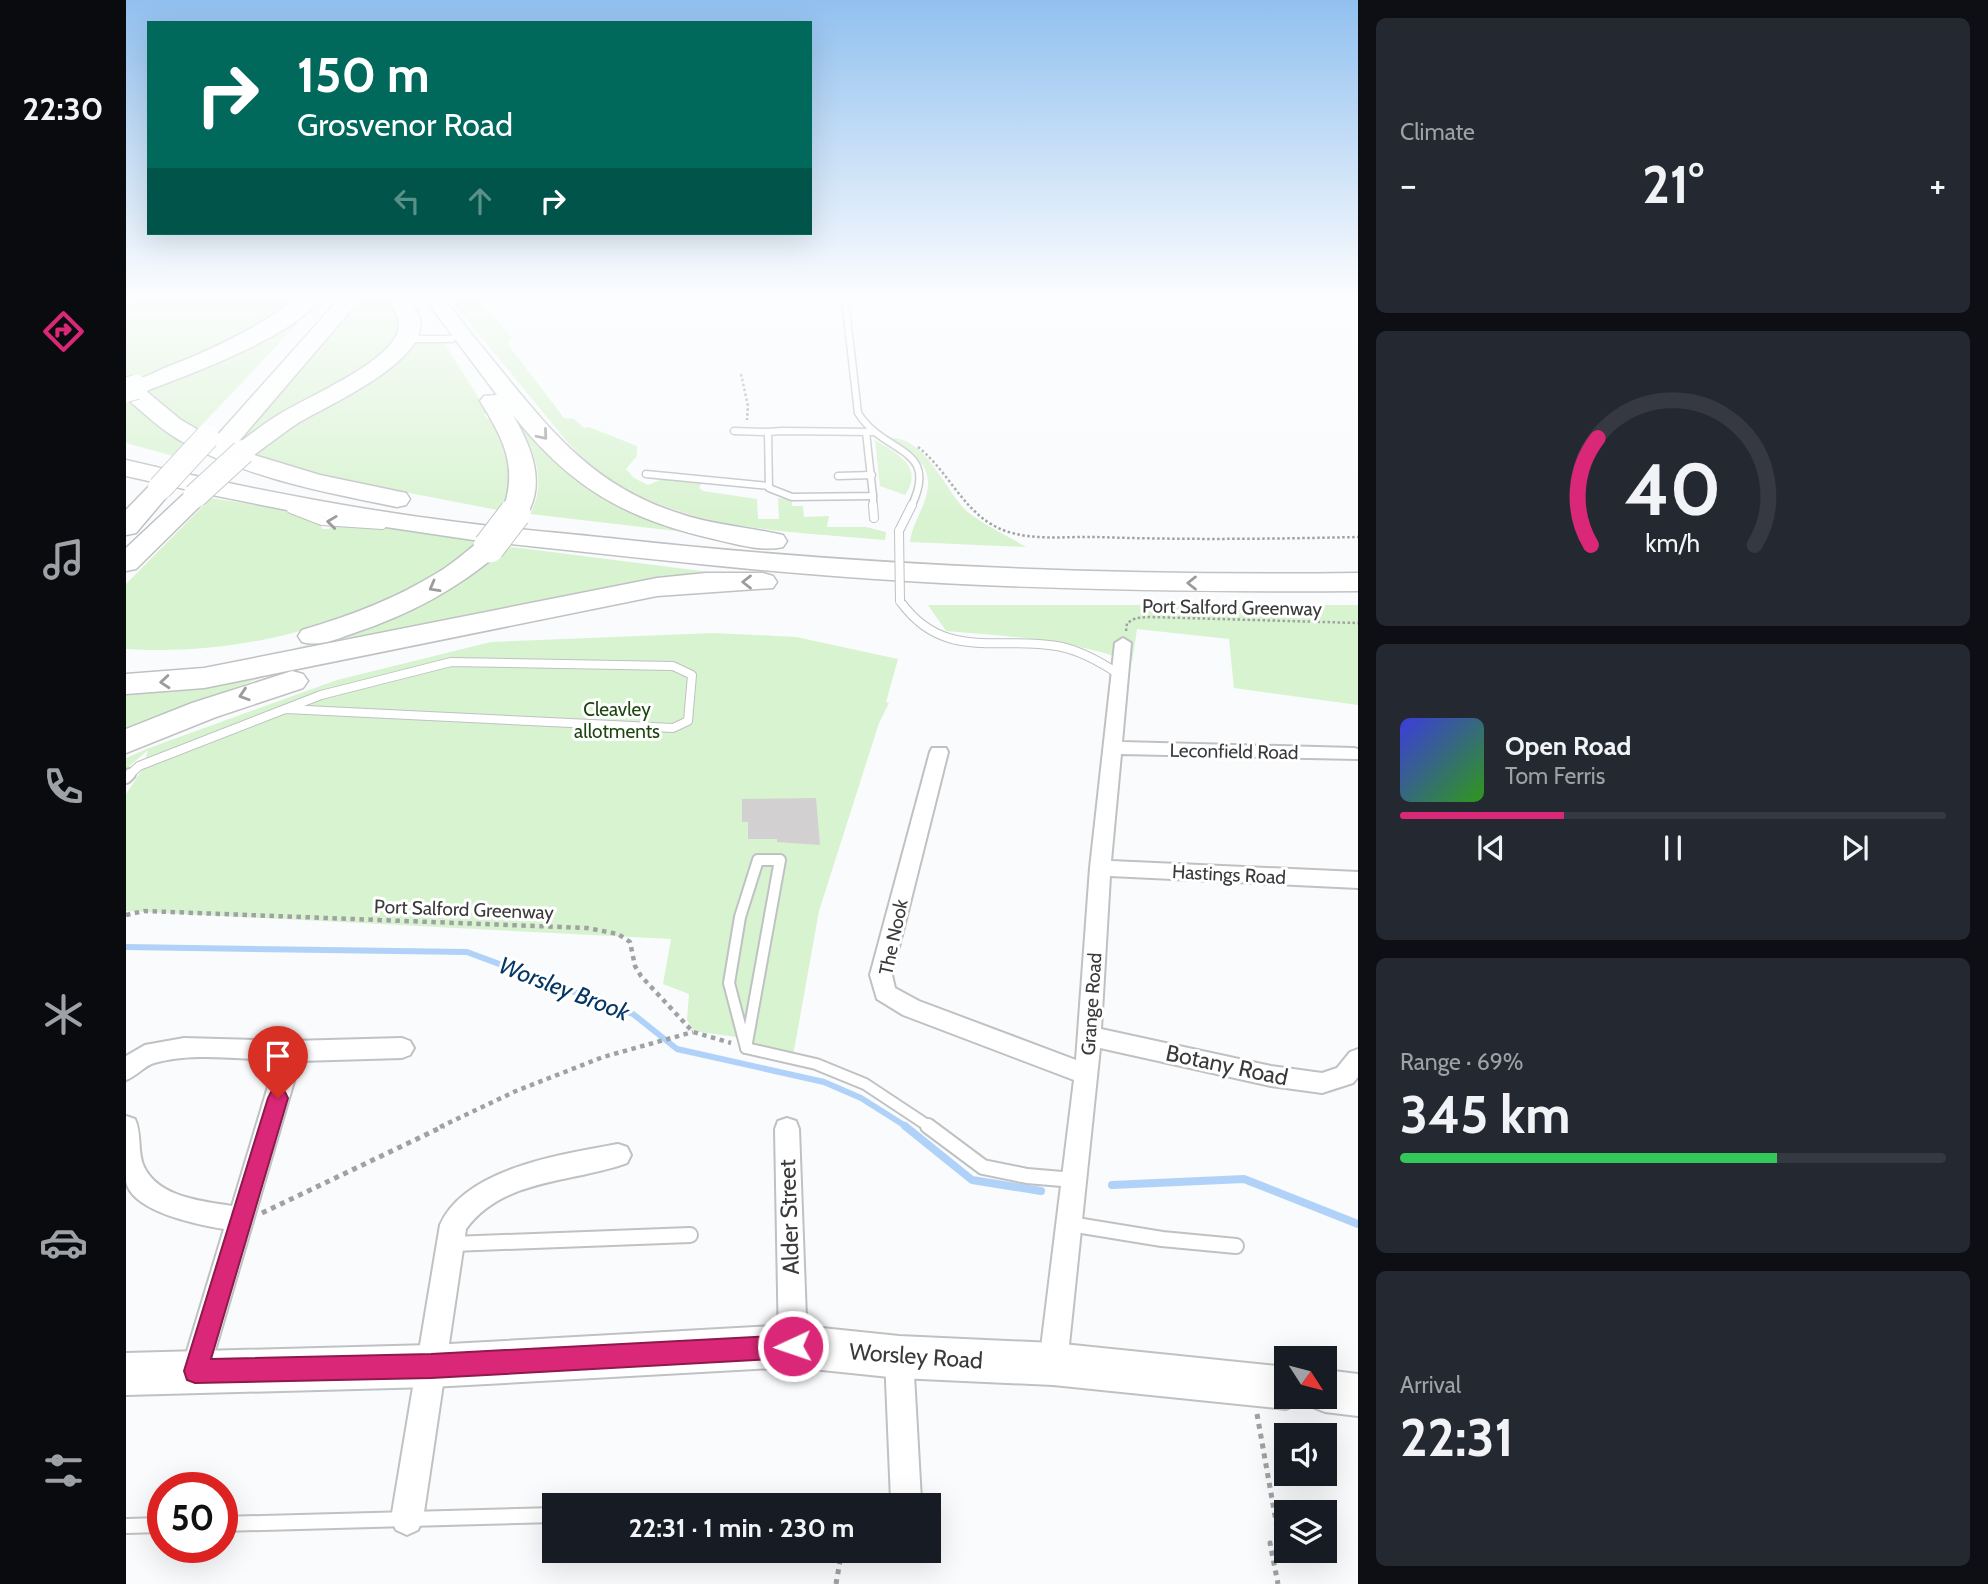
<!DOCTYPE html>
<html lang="en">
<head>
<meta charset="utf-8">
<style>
  :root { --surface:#171b24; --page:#242831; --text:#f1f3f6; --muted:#9ea1a6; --line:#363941; --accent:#db2777 }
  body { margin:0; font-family:Cabin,sans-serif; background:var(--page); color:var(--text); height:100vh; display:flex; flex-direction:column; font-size:26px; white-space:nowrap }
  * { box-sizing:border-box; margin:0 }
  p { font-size:23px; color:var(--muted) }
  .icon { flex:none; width:38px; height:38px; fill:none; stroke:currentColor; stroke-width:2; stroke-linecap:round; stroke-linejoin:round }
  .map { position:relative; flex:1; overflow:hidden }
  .side { display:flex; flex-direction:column; gap:18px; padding:18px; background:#0d0f14; width:630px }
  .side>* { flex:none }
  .top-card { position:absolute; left:21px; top:21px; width:665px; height:214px; border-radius:0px; box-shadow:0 7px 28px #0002; background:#00695c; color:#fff; overflow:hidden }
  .needle { width:46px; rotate:126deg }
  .fabs { position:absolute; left:1148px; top:1346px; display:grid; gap:14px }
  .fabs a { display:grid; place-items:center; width:63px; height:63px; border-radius:0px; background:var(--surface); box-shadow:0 7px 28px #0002; font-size:35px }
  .speed { position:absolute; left:21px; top:1472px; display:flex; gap:14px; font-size:35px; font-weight:700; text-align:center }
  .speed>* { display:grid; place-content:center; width:91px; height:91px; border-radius:50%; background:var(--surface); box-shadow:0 7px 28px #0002; line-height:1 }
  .speed .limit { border:10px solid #d22; background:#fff; color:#111 }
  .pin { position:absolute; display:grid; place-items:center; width:60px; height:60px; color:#fff; margin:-72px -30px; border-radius:50% 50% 50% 0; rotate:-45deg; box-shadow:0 0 7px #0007 }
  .pin .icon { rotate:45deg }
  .me { position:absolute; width:77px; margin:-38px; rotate:267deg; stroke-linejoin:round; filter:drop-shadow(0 0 5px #0008) }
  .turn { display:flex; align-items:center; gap:24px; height:147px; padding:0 35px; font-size:32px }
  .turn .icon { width:91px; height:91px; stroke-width:2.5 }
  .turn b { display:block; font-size:49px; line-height:60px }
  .lanes { display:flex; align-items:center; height:66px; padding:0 35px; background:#0003; justify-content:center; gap:35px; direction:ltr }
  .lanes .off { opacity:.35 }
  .big { font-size:52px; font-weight:800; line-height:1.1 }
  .side .widget { flex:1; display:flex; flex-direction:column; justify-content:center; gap:10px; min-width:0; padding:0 24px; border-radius:10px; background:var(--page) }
  .side .dial { align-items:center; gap:0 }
  .dial svg { height:182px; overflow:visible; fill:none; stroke:var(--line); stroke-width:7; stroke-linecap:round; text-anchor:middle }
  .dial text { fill:var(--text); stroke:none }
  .song { display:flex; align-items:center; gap:21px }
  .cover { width:84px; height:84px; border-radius:10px; background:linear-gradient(135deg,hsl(240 70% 55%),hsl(110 70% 35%)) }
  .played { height:7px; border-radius:4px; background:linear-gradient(90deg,var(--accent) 30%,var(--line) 30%) }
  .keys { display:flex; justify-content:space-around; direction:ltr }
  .heat { display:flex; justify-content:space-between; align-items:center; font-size:38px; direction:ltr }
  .charge { height:10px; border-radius:5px; background:linear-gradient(90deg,#34c759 69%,var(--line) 0) }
  .trip { position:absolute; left:416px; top:1493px; width:399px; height:70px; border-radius:0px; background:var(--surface); box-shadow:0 7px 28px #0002; font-weight:800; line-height:70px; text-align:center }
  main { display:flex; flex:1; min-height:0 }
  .tabs { display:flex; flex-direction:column; width:126px; justify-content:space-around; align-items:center; background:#090b0e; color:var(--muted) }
  .tabs .icon { width:49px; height:49px }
  .tabs .current { color:var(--accent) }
  .tabs b { font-size:32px; color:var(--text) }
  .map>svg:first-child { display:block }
  .green { fill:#d8f3d0 }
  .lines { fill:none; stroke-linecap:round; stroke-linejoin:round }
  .stream-far1 { stroke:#b0d2f9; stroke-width:6 }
  .stream { stroke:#b0d2f9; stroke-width:8 }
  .building { fill:#d3d0d1 }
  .service-far3-casing { stroke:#bfc1c3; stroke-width:9 }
  .service-far2-casing { stroke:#bfc1c3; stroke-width:10 }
  .service-far1-casing { stroke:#bfc1c3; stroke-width:14 }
  .service-casing { stroke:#bfc1c3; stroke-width:18 }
  .minor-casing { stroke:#bfc1c3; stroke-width:4 }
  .secondary-casing { stroke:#bfc1c3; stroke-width:4 }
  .motorway-casing { stroke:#bfc1c3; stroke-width:3 }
  .path-far2 { stroke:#a0a1a2; stroke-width:2.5; stroke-dasharray:2.5 2.5; stroke-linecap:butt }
  .path-far1 { stroke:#a0a1a2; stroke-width:4.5; stroke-dasharray:4.5 4.5; stroke-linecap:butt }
  .path { stroke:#a0a1a2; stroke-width:5; stroke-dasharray:5 5; stroke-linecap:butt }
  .service-far3 { stroke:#fff; stroke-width:6 }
  .service-far2 { stroke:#fff; stroke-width:8 }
  .service-far1 { stroke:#fff; stroke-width:10 }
  .service { stroke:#fff; stroke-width:14 }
  .minor { fill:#fff; fill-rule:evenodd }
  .secondary { fill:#fff; fill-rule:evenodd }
  .motorway { fill:#fff; fill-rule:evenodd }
  .service-bridge-casing { stroke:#bfc1c3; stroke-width:10; stroke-linecap:butt }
  .motorway-bridge-far1-casing { stroke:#bfc1c3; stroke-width:26; stroke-linecap:butt }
  .motorway-bridge-casing { stroke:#bfc1c3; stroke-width:33; stroke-linecap:butt }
  .service-bridge { stroke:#fff; stroke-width:8 }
  .motorway-bridge-far1 { stroke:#fff; stroke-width:24 }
  .motorway-bridge { stroke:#fff; stroke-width:31 }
  .oneway { stroke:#9c9c9d }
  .route { fill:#db2777; stroke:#8e194d; stroke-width:2 }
  .labels { text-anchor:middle; stroke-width:6; stroke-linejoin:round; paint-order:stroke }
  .street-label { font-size:19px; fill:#3a3a3b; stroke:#fff }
  .park-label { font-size:19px; fill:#1d460e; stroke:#fff }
  .near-street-label { font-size:23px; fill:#3a3a3b; stroke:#fff }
  .near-water-label { font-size:24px; font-style:italic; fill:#043766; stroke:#fff }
</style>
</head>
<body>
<main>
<nav class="tabs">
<b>22:30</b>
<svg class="icon current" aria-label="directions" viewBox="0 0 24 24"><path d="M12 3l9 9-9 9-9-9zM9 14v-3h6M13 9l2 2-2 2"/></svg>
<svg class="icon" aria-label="music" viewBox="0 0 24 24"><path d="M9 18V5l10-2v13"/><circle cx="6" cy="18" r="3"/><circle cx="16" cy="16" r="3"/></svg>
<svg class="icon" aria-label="phone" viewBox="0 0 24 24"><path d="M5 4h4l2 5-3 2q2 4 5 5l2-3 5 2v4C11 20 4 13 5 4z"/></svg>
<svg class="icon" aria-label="climate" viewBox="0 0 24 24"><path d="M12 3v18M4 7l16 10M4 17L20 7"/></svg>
<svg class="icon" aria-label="car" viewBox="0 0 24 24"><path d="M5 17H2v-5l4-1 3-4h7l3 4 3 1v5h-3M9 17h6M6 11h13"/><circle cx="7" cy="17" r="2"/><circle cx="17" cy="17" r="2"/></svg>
<svg class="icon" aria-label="filters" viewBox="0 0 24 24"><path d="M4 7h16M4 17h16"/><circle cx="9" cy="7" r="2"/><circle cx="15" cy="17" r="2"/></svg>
</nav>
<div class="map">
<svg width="1232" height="1584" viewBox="0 0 1232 1584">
  <rect width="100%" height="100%" fill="#f9fbfc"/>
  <g class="green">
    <path d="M17 299H172L124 331 48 366 3 381 0 379V304Z"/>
    <path d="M190 299H195L70 431 15 389Z"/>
    <path d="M237 299H264L276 316 272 336 254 357 116 444H108Z"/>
    <path d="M324 299H351L386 338 381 343 438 418 448 419 458 428 463 427 511 446V456L500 469 508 478 522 485 541 477 577 481 573 488 577 491 631 499 632 519H653L652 498 666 499V506H677L678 517 703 516 701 527H740L760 532 759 540C648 530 524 531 443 444Z"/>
    <path d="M292 341H317L362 413 358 414 361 419 364 418 378 442 387 485 377 511 221 481 128 456 173 421 260 370Z"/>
    <path d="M0 398 36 430 59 444 47 456 0 443Z"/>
    <path d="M389 416C404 424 427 461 444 475 487 511 540 522 593 536L404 514C423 479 406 448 389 416Z"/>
    <path d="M760 438C801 434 818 492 843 513 860 526 882 536 900 547L784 542C785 531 791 520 795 510 813 470 795 457 760 438Z"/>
    <path d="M749 440C771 453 799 467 779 495L754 486Z"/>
    <path d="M85 498 150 508 194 523 196 529H203L207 525 257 527 353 541C262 620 119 657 0 649V584Z"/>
    <path d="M379 546 607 575 504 584 166 649 211 636Z"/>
    <path d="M802 605H1232V705L1108 688 1103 639 1011 629 1006 662C945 640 884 636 820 631Z"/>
    <path d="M588 633 670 637 772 659 760 702 763 703 753 723 693 911 667 1056 610 1037 568 1031 561 1020 563 994 537 984 545 939 0 911V794L16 770 22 750 0 769V758L23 748 211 680 365 642Z"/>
    <path d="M137 677 0 730V693L60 689Z"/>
  </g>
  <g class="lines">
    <path class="stream-far1" d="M0 947 341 952 507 1014 551 1049 698 1082 735 1098 781 1127"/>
    <g class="stream">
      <path d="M779 1126 846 1180 915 1191"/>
      <path d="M986 1185 1118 1179 1232 1224"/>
    </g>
  </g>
  <path class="building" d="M690 798 694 845 651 842V839H622V822H616V799Z"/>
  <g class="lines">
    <g class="service-far3-casing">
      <g id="service-far3">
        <path d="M719 299 732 413C758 455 815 446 785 507"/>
        <path d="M280 339H326"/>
        <path d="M608 431 642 432"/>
        <path d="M740 432 747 496 666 497 643 488 642 432 656 431 748 432"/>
        <path d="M520 474 643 486"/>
        <path d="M712 476 746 475"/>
        <path d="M747 496V507"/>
      </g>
    </g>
    <g class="service-far2-casing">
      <g id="service-far2">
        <path d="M747 505 748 518"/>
        <path d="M165 509 196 521 256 525"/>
        <path d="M773 531 786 505"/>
        <path d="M774 601C817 661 869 636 931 646 954 650 975 662 994 675"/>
        <path d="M2 776 13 766 195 695 325 662 547 666 566 675 562 721 547 728 160 709"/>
      </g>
    </g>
    <g class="service-far1-casing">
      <g id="service-far1">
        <path d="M0 778 4 774"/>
        <path d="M632 860H654L620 1048 603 983 614 917Z"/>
        <path d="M620 1048 690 1064 739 1084 804 1127"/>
      </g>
    </g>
    <g class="service-casing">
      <g id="service">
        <path d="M802 1126 857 1167 901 1176 948 1180"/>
        <path d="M944 1224 1036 1239 1110 1246"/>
        <path d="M326 1244 564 1235"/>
        <path d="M96 1524 429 1515"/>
        <path d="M0 1526 37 1525"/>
      </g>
    </g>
    <g class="minor-casing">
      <g id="minor">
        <path d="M997 638 1005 643 996 742 1228 748 1232 749V759L995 754 985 861 1232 872V888L984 876 975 1029 1145 1066 1196 1073 1211 1068 1224 1052 1232 1049V1077L1227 1083 1196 1093 1145 1086 974 1048 941 1364 937 1374 927 1378 917 1374 913 1364 948 1080 777 1015 751 999 744 975 804 752 806 748H820L822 752 766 975 769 988 793 1001 950 1060 964 868 989 643Z"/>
        <path d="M58 1038 165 1041 276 1038 284 1041 288 1048 284 1055 276 1058 174 1061 83 1371 79 1381 69 1385 59 1381 55 1371 98 1229C74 1225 5 1212 0 1181 0 1161 0 1137 0 1116L9 1119C16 1134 11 1153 18 1167 33 1198 77 1201 106 1206L150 1060C111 1059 66 1052 28 1063 18 1066 11 1076 0 1080V1056L19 1045Z"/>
        <path d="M661 1118 670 1121 673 1129 681 1346 677 1356 667 1360 657 1356 653 1346 649 1129 652 1121Z"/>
        <path d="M492 1144 501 1147 505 1155 501 1163C446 1183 377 1178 340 1229L297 1519 292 1530 281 1535 270 1530 265 1519 314 1225C339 1168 437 1154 492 1144Z"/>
        <path d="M773 1343 783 1347 787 1357 795 1500 793 1505H767L765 1500 759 1357 763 1347Z"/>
      </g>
    </g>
    <g class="secondary-casing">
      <g id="secondary">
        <path d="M667 1325 773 1336 927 1343 1160 1367V1396H1178L1175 1403 1160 1409 927 1385 773 1378 667 1367 305 1387 0 1395V1353L305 1345Z"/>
        <path d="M1199 1370 1232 1374V1416L1199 1412 1184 1406 1180 1396H1199Z"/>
      </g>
    </g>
    <g class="motorway-casing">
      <g id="motorway">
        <path d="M0 299H14L11 303 0 306Z"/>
        <path d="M170 299H194C166 337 65 374 20 391L55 420 88 439 213 299H234L231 303 108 447C122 436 136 425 152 415 181 397 258 365 271 334 277 321 269 310 262 299H283C289 308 296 317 294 329 288 367 203 405 172 423 157 433 143 444 128 455L194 475 280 493 284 499 280 505 271 507C198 492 121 478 55 441 35 430 18 413 0 398V380C11 382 25 374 36 369 83 351 129 330 170 299Z"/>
        <path d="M299 299H319C338 326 359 350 379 375 430 438 473 488 552 513 586 525 622 527 657 535L661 541 657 547C636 552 609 544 588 539 499 519 444 487 387 415 405 446 422 485 398 519L389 521 380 519 376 513C393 467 378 440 354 401L358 396 371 395Z"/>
        <path d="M0 460C109 486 219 508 331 522 384 529 438 533 492 539 738 566 984 576 1232 573V591C1071 592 910 590 749 579 624 571 499 556 374 543L377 547 373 553C330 590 282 615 228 633 211 639 194 647 176 642L172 636 176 630C224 616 269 599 311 573 327 564 340 551 354 541L206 519 81 494 78 502 10 569 0 571V548L62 490 46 486 43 494 10 533 0 535V510L27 482 0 476Z"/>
        <path d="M580 573H637L647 576 651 582 647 588 531 596 78 688 0 694V674L78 668 531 578Z"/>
        <path d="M166 671 177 674 182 681 177 688 90 717 0 753V729L66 703Z"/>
      </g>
    </g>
    <g class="path-far2">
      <path d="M615 374 622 406 621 420"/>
      <path d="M792 447C820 469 835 506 865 524 896 543 936 536 970 537 1057 540 1145 539 1232 537"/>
      <path d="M1000 631 1001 623 1010 618 1024 617 1232 623"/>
    </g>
    <g class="path-far1">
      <path d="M0 915 18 911 461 928 492 934 504 942 509 966 515 976 567 1032 605 1043"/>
      <path d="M314 1127 390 1091 477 1057 567 1032"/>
    </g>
    <g class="path">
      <path d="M136 1213 318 1126"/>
      <path d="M1131 1414 1154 1544 1144 1543 1152 1584"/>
      <path d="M710 1584 716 1550"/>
    </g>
    <use href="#service-far3" class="service-far3"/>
    <use href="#service-far2" class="service-far2"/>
    <use href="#service-far1" class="service-far1"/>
    <use href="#service" class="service"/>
    <use href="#minor" class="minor"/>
    <use href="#secondary" class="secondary"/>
    <use href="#motorway" class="motorway"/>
    <g class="service-bridge-casing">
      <path id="service-bridge" d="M773 531 774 601"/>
    </g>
    <g class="motorway-bridge-far1-casing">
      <g id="motorway-bridge-far1">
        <path d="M0 390 10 387"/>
        <path d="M34 488 81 437"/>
        <path d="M69 496 117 452"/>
      </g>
    </g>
    <g class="motorway-bridge-casing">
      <path id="motorway-bridge" d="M363 547 389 513"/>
    </g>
    <use href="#service-bridge" class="service-bridge"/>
    <use href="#motorway-bridge-far1" class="motorway-bridge-far1"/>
    <use href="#motorway-bridge" class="motorway-bridge"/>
  </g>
  <defs><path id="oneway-chevron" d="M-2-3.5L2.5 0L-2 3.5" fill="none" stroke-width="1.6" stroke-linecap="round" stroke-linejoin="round" transform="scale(1.75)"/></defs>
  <g class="oneway">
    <use href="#oneway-chevron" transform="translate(417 435) rotate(50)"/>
    <use href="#oneway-chevron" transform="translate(206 522) rotate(-173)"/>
    <use href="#oneway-chevron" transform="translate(621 582) rotate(180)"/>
    <use href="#oneway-chevron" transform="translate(1066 583) rotate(-180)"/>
    <use href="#oneway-chevron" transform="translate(308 587) rotate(151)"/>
    <use href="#oneway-chevron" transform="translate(39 682) rotate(175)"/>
    <use href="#oneway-chevron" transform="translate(118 695) rotate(162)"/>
  </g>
  <linearGradient id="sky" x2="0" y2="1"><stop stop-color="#91c0ef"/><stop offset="0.57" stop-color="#fcfdfe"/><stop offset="1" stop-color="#fcfdfe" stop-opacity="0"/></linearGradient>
  <rect width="1232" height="521" fill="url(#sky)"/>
  <path class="route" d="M152 1090 159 1092 162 1098 85 1359 305 1354 667 1335 675 1338 679 1346 675 1355 667 1358 305 1378 69 1383 61 1380 58 1371 142 1098 145 1092Z"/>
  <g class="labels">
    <g class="street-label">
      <text transform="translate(1106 607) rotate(1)" y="7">Port Salford Greenway</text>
      <text transform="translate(1108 751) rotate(1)" y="7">Leconfield Road</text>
      <text transform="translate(1103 874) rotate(3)" y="7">Hastings Road</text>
      <text transform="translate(338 909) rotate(2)" y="7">Port Salford Greenway</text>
      <text transform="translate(767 937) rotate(-78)" y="7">The Nook</text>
      <text transform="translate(965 1004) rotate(-86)" y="7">Grange Road</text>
    </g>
    <g class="park-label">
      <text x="491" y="716">Cleavley<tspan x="491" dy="22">allotments</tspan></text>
    </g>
    <g class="near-street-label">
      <text transform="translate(1101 1065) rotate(12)" y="8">Botany Road</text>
      <text transform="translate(663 1217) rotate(-92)" y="8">Alder Street</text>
      <text transform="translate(790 1356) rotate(4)" y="8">Worsley Road</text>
    </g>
    <g class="near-water-label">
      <text transform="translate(438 989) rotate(21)" y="8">Worsley Brook</text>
    </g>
  </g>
</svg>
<div class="fabs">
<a><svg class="needle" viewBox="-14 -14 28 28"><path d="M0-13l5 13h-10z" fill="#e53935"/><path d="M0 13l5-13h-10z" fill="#9ea1a6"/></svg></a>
<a><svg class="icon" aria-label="sound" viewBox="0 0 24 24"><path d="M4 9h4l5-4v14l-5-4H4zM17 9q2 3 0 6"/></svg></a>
<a><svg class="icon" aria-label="layers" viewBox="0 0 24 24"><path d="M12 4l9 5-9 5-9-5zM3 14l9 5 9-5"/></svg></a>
</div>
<div class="speed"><div class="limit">50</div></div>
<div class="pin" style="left:152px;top:1098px;background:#d93025"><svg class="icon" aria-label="arrive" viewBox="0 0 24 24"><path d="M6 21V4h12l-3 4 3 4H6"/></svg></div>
<svg class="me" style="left:667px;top:1346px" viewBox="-20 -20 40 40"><circle r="17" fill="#db2777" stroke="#fff" stroke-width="3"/><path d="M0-11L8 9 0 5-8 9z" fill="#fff"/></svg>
<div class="trip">22:31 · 1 min · 230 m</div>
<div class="top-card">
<div class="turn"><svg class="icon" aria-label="right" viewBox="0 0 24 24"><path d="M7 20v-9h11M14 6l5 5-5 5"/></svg><div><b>150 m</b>Grosvenor Road</div></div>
<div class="lanes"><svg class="icon off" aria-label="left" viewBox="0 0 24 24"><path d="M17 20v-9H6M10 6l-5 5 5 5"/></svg><svg class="icon off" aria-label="ahead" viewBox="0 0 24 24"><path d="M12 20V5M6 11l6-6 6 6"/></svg><svg class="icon" aria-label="right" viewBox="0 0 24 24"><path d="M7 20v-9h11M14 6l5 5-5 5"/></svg></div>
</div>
</div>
<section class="side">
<div class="widget"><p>Climate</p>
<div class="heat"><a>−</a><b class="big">21°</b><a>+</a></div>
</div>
<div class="widget dial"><svg viewBox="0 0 100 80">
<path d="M14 69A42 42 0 1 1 86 69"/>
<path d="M14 69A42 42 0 0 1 17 22" stroke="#db2777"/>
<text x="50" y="56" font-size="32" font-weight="700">40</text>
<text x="50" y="72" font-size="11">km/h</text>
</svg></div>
<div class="widget">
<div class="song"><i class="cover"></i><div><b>Open Road</b><p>Tom Ferris</p></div></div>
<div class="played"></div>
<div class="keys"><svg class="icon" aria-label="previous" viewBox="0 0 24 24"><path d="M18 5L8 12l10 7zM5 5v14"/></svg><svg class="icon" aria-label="pause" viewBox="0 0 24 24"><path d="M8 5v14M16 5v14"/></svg><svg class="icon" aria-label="next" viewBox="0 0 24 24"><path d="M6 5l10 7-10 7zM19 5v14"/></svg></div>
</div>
<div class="widget"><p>Range · 69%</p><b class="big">345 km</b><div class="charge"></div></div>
<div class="widget"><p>Arrival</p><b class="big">22:31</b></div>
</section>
</main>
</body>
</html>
